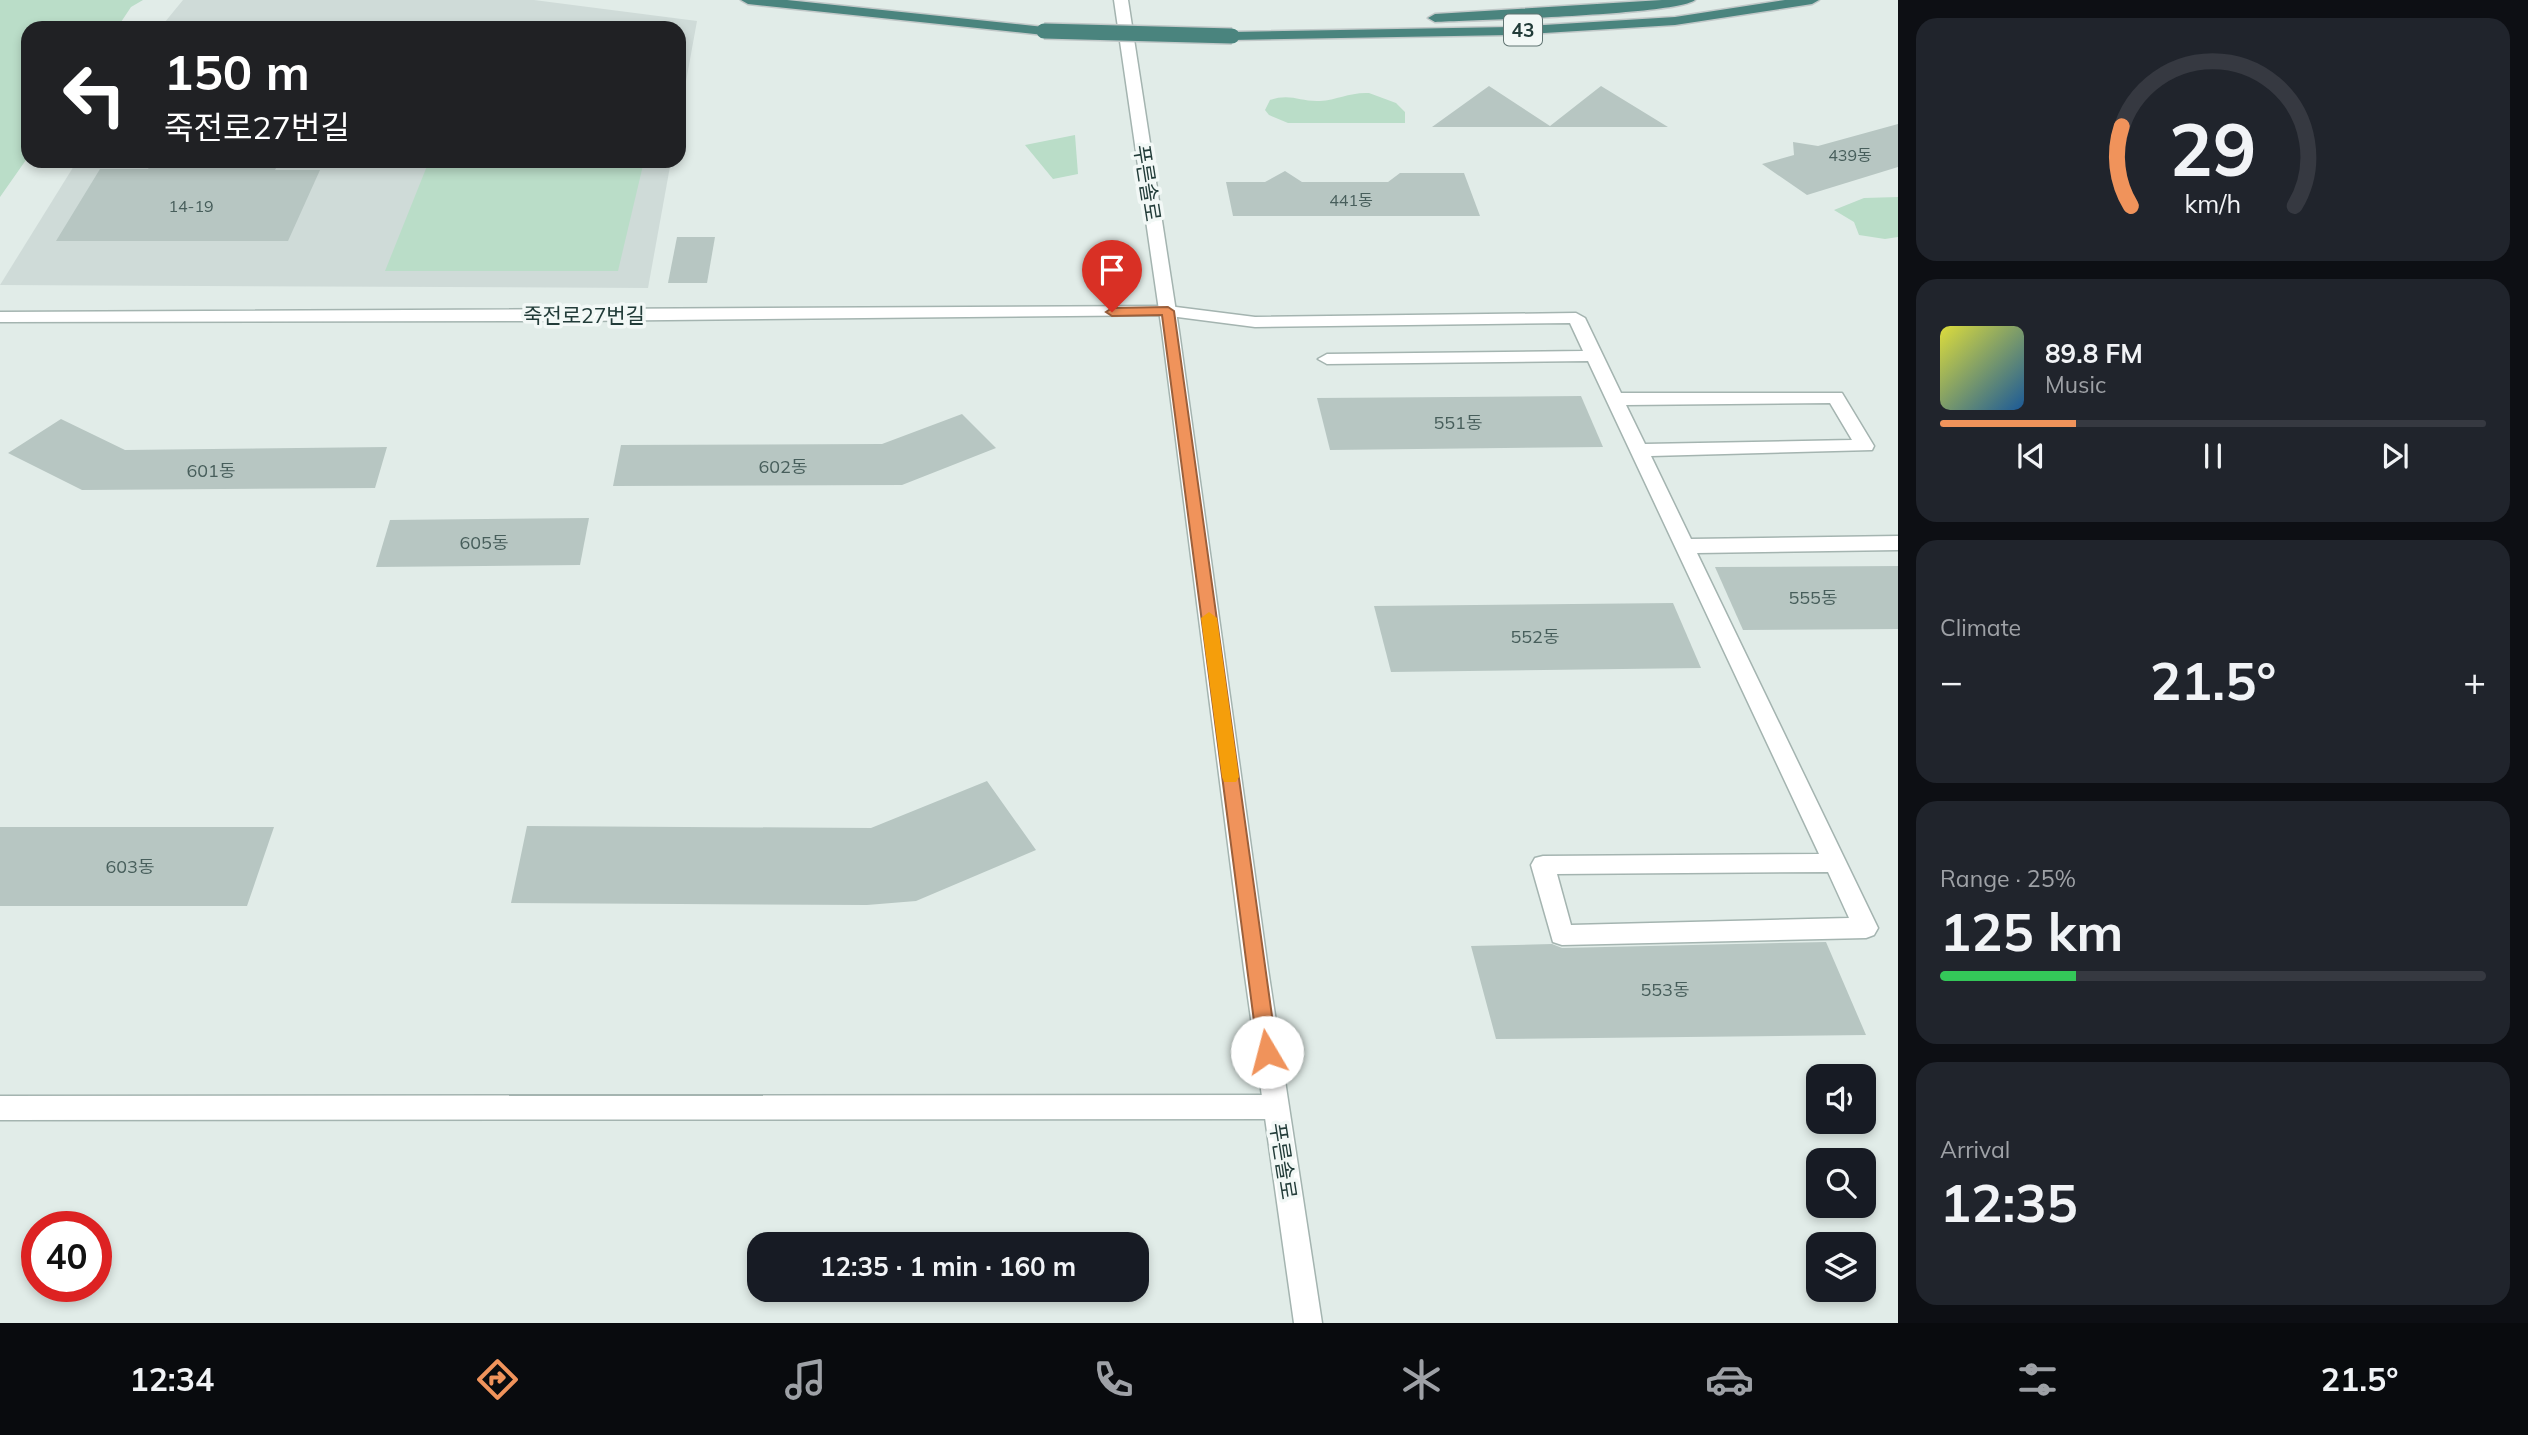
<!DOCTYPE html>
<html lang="en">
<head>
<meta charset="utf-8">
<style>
  :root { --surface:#171b24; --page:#20242c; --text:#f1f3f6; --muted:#9ea1a6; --line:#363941; --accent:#f0935b }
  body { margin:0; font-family:Mulish,"Noto Sans KR",sans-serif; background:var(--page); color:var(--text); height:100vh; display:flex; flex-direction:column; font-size:26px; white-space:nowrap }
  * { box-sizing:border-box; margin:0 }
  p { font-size:23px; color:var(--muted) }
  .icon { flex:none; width:38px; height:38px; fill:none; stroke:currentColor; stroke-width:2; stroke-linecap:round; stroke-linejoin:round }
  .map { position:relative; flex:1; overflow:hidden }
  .panel { display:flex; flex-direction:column; gap:18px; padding:18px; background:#0d0f14; width:630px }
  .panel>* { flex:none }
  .banner { position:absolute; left:21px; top:21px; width:665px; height:147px; border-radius:21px; box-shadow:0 4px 10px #0003; background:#202124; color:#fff; overflow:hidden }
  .controls { position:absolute; left:1806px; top:1064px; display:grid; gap:14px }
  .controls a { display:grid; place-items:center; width:70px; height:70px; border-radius:14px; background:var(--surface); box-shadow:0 4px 10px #0003; font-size:35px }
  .speed { position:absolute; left:21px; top:1211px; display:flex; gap:14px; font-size:35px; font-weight:700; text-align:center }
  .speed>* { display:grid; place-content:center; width:91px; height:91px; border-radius:50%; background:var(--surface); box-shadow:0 4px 10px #0003; line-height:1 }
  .speed .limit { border:10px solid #d22; background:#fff; color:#111 }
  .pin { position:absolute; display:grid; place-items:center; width:60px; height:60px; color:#fff; margin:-72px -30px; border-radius:50% 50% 50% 0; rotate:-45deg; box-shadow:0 0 7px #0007 }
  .pin .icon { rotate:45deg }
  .me { position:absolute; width:77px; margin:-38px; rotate:352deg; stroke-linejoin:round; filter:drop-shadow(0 0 5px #0008) }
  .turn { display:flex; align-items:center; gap:24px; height:147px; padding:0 28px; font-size:32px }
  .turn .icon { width:91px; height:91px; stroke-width:2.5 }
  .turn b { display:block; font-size:49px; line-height:60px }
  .big { font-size:52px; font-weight:700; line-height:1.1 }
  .panel .tile { flex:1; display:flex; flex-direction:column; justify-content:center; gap:10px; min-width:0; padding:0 24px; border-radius:21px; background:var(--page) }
  .panel .dial { align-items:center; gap:0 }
  .dial svg { height:182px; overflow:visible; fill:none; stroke:var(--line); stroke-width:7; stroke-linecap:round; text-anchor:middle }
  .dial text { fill:var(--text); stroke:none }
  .song { display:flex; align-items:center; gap:21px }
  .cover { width:84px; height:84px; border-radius:10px; background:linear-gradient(135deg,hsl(60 70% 55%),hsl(210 70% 35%)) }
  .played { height:7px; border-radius:4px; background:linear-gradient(90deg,var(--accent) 25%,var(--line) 25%) }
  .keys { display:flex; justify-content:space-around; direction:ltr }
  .heat { display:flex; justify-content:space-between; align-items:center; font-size:38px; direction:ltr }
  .charge { height:10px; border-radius:5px; background:linear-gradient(90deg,#34c759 25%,var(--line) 0) }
  .trip { position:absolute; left:747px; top:1232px; width:402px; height:70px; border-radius:21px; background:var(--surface); box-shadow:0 4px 10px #0003; font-weight:700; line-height:70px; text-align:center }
  .dock { display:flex; height:112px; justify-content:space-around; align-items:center; background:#090b0e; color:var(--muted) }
  .dock .icon { width:49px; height:49px }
  .dock .current { color:var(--accent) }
  .dock b { font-size:32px; color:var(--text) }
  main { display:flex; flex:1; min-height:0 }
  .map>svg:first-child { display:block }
  .built { fill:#cfdbd8 }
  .green { fill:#baddc8 }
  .building { fill:#b7c6c2 }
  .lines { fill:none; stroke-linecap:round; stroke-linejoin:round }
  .service-casing { stroke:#a4b4b0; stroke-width:3 }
  .minor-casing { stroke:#a4b4b0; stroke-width:3 }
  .tertiary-casing { stroke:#a4b4b0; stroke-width:3 }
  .trunk-casing { stroke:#c1c8c8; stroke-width:3 }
  .service { fill:#fff; fill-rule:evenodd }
  .minor { fill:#fff; fill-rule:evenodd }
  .tertiary { fill:#fff; fill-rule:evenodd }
  .trunk { fill:#4a847e; fill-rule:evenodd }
  .trunk-bridge-casing { stroke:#c1c8c8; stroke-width:18; stroke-linecap:butt }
  .trunk-bridge { stroke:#4a847e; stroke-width:15 }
  .route { fill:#f0935b; stroke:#9c603b; stroke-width:2 }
  .slow { fill:#f59e0b }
  .labels { text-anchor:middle; stroke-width:7; stroke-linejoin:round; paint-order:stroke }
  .far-number-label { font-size:16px; fill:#475e5b }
  .number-label { font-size:18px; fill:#475e5b }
  .shield { fill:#f2f8f6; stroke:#607472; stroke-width:2 }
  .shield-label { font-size:19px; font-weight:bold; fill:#223c39 }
  .street-label { font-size:21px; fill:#223c39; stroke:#f2f8f6 }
</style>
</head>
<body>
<main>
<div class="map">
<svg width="1898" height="1323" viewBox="0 0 1898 1323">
  <rect width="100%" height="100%" fill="#e1ece8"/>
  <g class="built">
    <path d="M183 0H534L697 21 679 120V28H160Z"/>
    <path d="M77 161H671L648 288 0 285Z"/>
  </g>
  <g class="green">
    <path d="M0 0H143L131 7 117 28H28V157L0 197Z"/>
    <path d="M1369 93 1396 103 1405 112V123H1288L1269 115 1265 110 1270 100C1291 93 1300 102 1320 101 1337 100 1350 92 1369 93Z"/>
    <path d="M1075 135 1078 174 1053 179 1025 145Z"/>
    <path d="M429 161H644L618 271H385Z"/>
    <path d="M1898 197V237L1885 239 1859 235 1854 222 1834 210 1864 198Z"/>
  </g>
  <g class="building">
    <path d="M1489 86 1550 126 1601 86 1668 127H1432Z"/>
    <path d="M1898 124V167L1807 195 1762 164 1794 155 1793 142 1818 146Z"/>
    <path d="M153 161H280L275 170H320L288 241H56L100 169H148Z"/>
    <path d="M1285 171 1302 182H1388L1400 173H1464L1480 216H1233L1226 182H1265Z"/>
    <path d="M677 237H715L707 283H668Z"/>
    <path d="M1581 396 1603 447 1330 450 1317 398Z"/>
    <path d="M962 414 996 448 902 485 613 486 621 445 882 444Z"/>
    <path d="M61 419 125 450 387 447 375 488 82 490 8 453Z"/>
    <path d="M589 518 580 565 376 567 390 520Z"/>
    <path d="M1898 566V629L1743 630 1715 567Z"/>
    <path d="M1673 603 1701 668 1391 672 1374 606Z"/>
    <path d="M987 781 1036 850 916 901 867 905 511 903 527 826 871 828Z"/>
    <path d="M0 827H274L247 906H0Z"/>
    <path d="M1826 942 1866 1035 1496 1039 1471 946 1552 944 1562 948Z"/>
  </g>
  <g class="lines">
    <g class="service-casing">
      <path id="service" d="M1168 306 1255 317 1576 313 1585 318 1621 393H1842L1874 446 1872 450 1651 456 1691 539 1898 536V550L1697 553 1878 928 1874 935 1866 938 1562 945 1553 942 1531 865 1535 858 1543 856 1819 854 1588 361 1327 364 1318 359 1327 354 1583 351 1570 323 1255 327 1162 315 1159 311ZM1830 403 1852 440 1645 444 1626 405ZM1828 872 1849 918 1571 925 1557 874Z"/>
    </g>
    <g class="minor-casing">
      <g id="minor">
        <path d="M1168 306 1177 311 1174 315 571 321 0 322V312Z"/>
        <path d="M1274 1095 1283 1099 1287 1107 1283 1115 1274 1119 0 1120V1096Z"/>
      </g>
    </g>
    <g class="tertiary-casing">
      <path id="tertiary" d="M1114 0H1128L1179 331 1268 969 1322 1323H1294L1244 969 1162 331Z"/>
    </g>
    <g class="trunk-casing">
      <g id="trunk">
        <path d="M741 0H787L1044 27 1051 31 1044 35 748 4Z"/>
        <path d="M1662 0H1695C1677 15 1473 20 1435 22L1428 18 1435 14Z"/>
        <path d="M1785 0H1819L1812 4 1675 25 1510 35 1232 40 1225 36 1232 32 1510 27 1675 17Z"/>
      </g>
    </g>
    <use href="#service" class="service"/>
    <use href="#minor" class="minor"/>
    <use href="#tertiary" class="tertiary"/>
    <use href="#trunk" class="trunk"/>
    <g class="trunk-bridge-casing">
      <path id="trunk-bridge" d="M1044 31 1232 36"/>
    </g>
    <use href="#trunk-bridge" class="trunk-bridge"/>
  </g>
  <path class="route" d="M1168 307 1174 311 1277 1052 1274 1058 1267 1060 1260 1058 1258 1052 1162 315 1112 316 1106 312 1112 308Z"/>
  <path class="slow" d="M1209 612 1217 618 1239 777 1236 782H1224L1222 777 1201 618Z"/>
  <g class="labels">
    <g class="far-number-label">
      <text x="1850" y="161">439동</text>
      <text x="1351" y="206">441동</text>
      <text x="191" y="212">14-19</text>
    </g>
    <g class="number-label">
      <text x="1458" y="429">551동</text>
      <text x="783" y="473">602동</text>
      <text x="211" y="477">601동</text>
      <text x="484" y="549">605동</text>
      <text x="1813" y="604">555동</text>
      <text x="1535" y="643">552동</text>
      <text x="130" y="873">603동</text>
      <text x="1665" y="996">553동</text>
    </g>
    <rect class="shield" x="1504" y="14.5" width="38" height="31" rx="5"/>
    <g class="shield-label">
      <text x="1523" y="37">43</text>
    </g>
    <g class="street-label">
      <text transform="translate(1147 183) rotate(81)" y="7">푸른솔로</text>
      <text x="584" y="323">죽전로27번길</text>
      <text transform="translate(1283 1161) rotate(81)" y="7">푸른솔로</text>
    </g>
  </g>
</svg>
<div class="controls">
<a><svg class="icon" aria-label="sound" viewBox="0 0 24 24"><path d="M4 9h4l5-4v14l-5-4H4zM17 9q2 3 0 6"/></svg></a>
<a><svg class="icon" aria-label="search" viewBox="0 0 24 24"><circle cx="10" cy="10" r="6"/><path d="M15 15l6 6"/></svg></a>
<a><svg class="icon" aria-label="layers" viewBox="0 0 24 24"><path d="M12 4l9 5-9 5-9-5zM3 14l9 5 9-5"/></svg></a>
</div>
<div class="speed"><div class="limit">40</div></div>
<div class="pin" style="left:1112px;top:312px;background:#d93025"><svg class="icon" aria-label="arrive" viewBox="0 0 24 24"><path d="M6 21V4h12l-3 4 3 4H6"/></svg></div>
<svg class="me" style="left:1267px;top:1052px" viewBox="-20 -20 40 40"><circle r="19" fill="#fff"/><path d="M0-13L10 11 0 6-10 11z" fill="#f0935b"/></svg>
<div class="trip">12:35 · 1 min · 160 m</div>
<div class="banner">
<div class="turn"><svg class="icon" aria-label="left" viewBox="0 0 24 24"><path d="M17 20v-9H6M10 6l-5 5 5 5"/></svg><div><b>150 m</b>죽전로27번길</div></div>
</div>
</div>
<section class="panel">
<div class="tile dial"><svg viewBox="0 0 100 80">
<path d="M14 69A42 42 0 1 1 86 69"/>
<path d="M14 69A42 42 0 0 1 10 34" stroke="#f0935b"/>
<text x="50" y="56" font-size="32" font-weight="700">29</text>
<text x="50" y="72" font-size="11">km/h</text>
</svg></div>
<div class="tile">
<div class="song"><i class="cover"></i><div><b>89.8 FM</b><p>Music</p></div></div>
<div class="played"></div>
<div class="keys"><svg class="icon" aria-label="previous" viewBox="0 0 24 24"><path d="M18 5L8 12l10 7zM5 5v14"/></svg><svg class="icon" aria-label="pause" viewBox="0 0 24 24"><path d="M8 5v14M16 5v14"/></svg><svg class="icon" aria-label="next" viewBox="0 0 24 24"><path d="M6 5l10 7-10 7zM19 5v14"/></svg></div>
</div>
<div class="tile"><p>Climate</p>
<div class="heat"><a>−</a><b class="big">21.5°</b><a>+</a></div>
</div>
<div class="tile"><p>Range · 25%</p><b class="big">125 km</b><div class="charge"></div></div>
<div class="tile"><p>Arrival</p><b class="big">12:35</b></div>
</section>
</main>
<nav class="dock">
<b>12:34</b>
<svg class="icon current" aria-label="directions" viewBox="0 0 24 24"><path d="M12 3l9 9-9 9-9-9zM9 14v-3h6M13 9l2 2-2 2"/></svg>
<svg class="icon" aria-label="music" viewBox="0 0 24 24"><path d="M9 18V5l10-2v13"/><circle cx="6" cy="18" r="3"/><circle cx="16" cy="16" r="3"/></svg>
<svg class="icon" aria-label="phone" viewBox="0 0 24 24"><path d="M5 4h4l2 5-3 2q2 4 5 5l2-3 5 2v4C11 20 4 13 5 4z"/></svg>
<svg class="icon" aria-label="climate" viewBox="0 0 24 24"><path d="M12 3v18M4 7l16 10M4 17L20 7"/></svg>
<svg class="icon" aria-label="car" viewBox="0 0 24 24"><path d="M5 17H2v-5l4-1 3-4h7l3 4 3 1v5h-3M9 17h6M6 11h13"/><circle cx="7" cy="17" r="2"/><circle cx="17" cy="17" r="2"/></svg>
<svg class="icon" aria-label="filters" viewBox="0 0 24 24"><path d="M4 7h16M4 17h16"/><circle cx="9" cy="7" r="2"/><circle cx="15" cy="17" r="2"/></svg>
<b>21.5°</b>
</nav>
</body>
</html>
